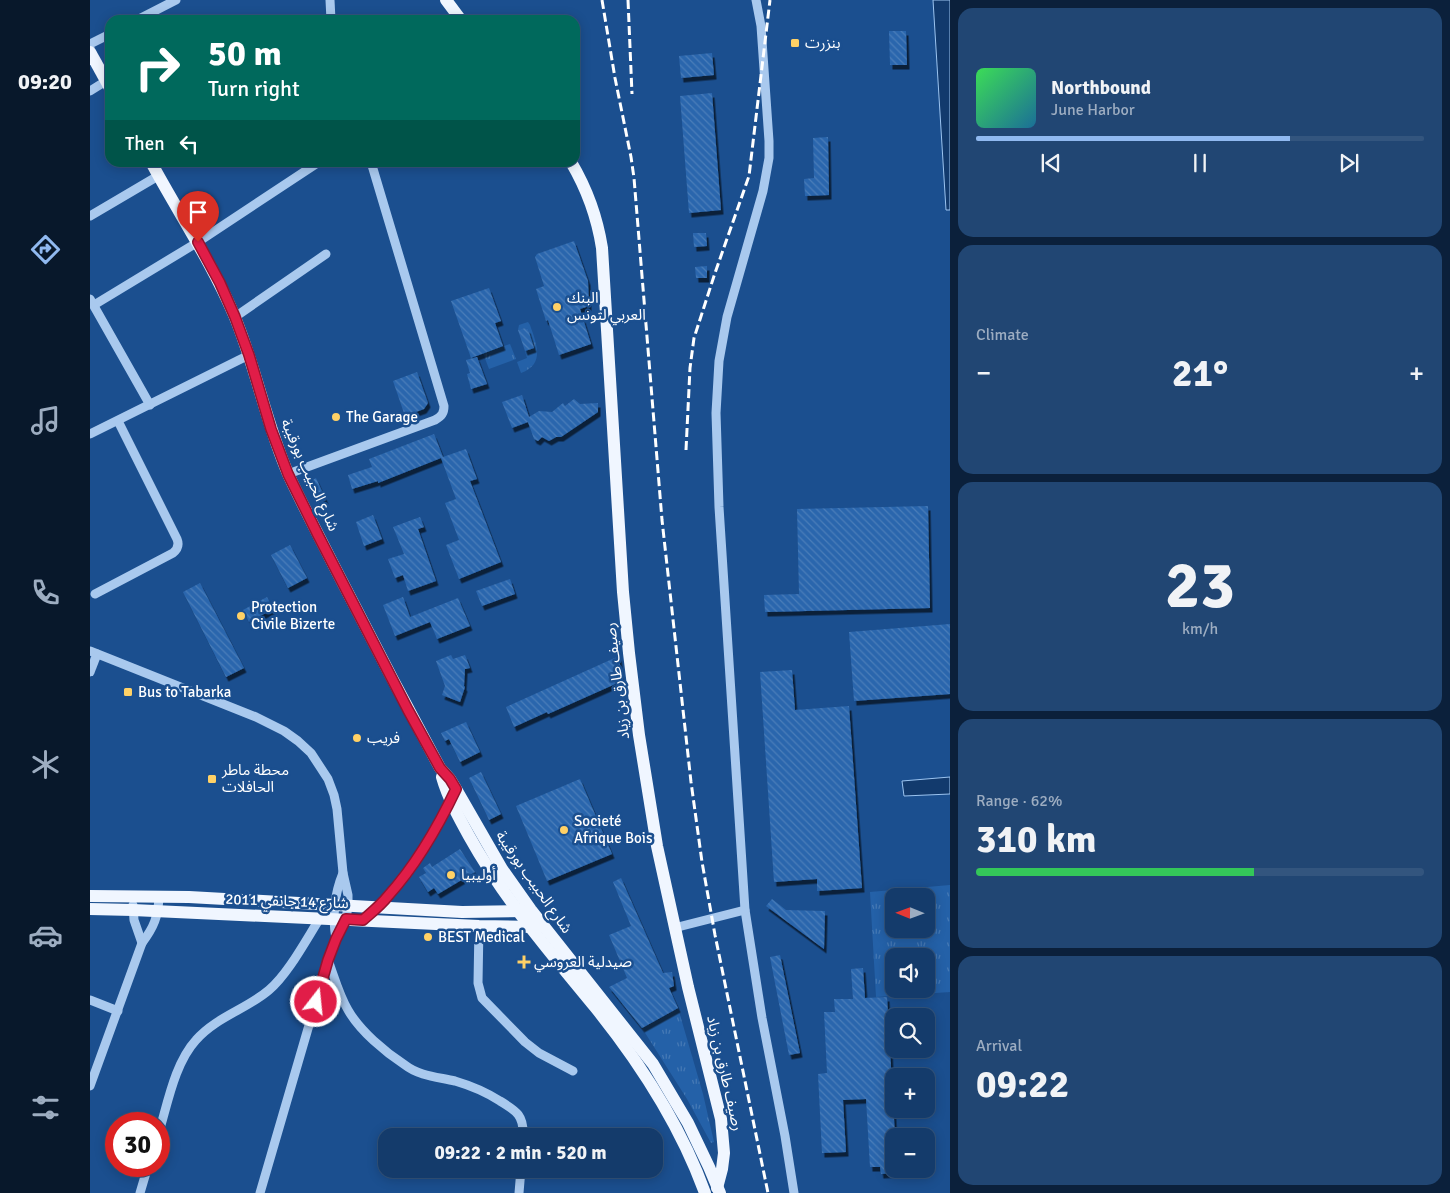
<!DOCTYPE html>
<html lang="en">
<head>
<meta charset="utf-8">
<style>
  :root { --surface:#143b6b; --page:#214673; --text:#f1f3f6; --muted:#9dadc1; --line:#33557e; --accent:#90b9f0 }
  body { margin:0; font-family:Signika,"Noto Sans Arabic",sans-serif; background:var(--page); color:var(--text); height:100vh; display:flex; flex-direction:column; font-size:19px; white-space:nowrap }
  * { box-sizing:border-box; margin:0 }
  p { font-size:16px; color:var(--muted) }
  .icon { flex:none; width:28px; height:28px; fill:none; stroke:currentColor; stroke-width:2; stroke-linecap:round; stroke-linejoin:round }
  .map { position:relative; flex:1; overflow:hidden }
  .drawer { display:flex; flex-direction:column; gap:8px; padding:8px; background:#0b203b; width:500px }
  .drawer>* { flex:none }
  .guide { position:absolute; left:15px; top:15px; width:475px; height:152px; border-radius:15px; box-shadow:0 2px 12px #0003,0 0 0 1px var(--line); background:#00695c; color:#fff; overflow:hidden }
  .needle { width:32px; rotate:271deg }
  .fabs { position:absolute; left:795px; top:888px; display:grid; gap:10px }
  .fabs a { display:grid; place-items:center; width:50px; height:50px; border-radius:10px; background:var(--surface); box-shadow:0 2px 12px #0003,0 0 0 1px var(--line); font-size:25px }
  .speed { position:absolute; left:15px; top:1112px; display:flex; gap:10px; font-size:25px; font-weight:700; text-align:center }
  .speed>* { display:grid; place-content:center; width:65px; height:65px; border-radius:50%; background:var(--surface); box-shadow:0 2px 12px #0003,0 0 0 1px var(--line); line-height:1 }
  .speed .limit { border:8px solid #d22; background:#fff; color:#111 }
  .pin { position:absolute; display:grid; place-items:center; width:42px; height:42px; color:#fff; margin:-51px -21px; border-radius:50% 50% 50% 0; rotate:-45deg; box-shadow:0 0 5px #0007 }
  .pin .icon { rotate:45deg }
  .me { position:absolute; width:55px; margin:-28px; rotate:16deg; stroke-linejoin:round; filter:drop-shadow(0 0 4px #0008) }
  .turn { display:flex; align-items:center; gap:18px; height:105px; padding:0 20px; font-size:22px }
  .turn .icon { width:65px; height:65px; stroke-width:2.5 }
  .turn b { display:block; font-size:35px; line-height:42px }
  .then { display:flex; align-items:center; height:48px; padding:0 20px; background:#0003; gap:10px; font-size:19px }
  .big { font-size:38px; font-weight:700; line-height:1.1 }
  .drawer .card { flex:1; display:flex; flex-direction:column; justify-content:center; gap:8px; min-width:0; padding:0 18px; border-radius:15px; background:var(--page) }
  .drawer .dial { align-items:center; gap:0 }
  .dial b { font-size:65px; line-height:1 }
  .song { display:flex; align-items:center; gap:15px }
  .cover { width:60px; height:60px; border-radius:8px; background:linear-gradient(135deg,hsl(130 70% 55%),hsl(200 70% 35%)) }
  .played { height:5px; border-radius:2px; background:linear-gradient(90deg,var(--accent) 70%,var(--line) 70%) }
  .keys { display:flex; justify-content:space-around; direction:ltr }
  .heat { display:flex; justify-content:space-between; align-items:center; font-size:28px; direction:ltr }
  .charge { height:8px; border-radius:4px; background:linear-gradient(90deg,#34c759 62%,var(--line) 0) }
  .trip { position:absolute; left:288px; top:1128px; width:285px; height:50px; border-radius:15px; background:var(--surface); box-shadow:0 2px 12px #0003,0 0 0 1px var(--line); font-weight:700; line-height:50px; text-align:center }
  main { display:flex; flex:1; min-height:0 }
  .dock { display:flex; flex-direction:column; width:90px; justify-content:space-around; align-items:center; background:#08182b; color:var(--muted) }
  .dock .icon { width:35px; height:35px }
  .dock .selected { color:var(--accent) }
  .dock b { font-size:22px; color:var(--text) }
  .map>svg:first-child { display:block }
  .grass { fill:url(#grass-tufts); fill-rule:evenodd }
  .water { fill:#123a6d; stroke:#9cc4f0 }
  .building { fill:url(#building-back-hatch); filter:url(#shadow) }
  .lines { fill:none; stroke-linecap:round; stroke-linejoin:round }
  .minor { stroke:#a9c9ee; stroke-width:9 }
  .major { stroke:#f0f6ff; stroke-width:12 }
  .rail { stroke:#fff; stroke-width:3; stroke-dasharray:9 4; stroke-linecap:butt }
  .route-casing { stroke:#92132f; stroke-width:12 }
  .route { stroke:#e11d48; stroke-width:9 }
  .poi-dot { fill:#ffd166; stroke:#1b4f8f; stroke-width:2 }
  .labels { text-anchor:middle; stroke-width:5; stroke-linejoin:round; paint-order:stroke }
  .poi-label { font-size:15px; fill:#fff; stroke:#1b4f8f; text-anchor:start }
  .street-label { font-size:15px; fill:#fff; stroke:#1b4f8f }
</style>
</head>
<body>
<main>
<nav class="dock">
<b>09:20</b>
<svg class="icon selected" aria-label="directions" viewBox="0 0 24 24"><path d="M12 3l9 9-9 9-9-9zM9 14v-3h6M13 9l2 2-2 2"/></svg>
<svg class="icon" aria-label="music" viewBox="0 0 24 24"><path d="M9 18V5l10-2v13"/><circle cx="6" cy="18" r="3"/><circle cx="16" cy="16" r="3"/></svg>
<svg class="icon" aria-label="phone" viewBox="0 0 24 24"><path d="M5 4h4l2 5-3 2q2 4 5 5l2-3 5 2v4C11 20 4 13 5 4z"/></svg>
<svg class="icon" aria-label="climate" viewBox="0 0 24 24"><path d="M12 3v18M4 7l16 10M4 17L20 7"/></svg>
<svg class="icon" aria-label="car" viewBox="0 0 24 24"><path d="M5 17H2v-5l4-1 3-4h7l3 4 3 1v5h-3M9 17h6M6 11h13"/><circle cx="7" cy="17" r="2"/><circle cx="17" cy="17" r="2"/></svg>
<svg class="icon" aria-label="filters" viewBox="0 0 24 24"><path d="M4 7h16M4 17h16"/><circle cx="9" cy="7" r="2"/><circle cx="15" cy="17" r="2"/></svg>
</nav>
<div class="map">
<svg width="860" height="1193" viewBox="0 0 860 1193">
  <defs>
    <pattern id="grass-tufts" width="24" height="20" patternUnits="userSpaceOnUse" patternTransform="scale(1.25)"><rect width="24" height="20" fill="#2461a8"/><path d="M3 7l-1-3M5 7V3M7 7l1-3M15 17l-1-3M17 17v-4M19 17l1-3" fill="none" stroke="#4579b5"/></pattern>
    <pattern id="building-back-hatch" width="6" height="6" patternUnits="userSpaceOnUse" patternTransform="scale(1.25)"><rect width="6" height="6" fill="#2a66ad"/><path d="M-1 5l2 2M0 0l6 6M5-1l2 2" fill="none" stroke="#4a7db9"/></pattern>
    <filter id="shadow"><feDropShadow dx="2.5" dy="4.5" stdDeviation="0" flood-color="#0009"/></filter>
  </defs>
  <rect width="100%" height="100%" fill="#1b4f8f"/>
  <g class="grass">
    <path d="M438 322 440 325C446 343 456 364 431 373L427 362 437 358 435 351 444 348 438 329 435 328 428 330 429 325Z"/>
    <path d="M420 344 426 359 399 369 393 353Z"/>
    <path d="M860 885V992L786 997 780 892ZM836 896V929H804V896ZM836 956V989H804V956Z"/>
    <path d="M588 1008 613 1094 624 1142 621 1143 597 1099 552 1028Z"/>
  </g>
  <g class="water">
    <path d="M843 0H860V210H856Z"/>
    <path d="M860 777V794L814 796 812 781Z"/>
  </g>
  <g class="building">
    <path d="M799 31H816L817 65H800Z"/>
    <path d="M622 53 624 75 591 78 589 56Z"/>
    <path d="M622 93 631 210 599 213 590 96Z"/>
    <path d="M738 137 739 195 715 196 714 179 724 178 723 138Z"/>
    <path d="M603 233H616L617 246 604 247Z"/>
    <path d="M484 241 498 281 499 306 490 309 501 344 469 355 458 320 456 321 446 289 454 286 445 257 447 254Z"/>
    <path d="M617 266V278H606L605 267Z"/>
    <path d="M399 288 411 321 405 323 413 346 381 358 361 301Z"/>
    <path d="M435 328 438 329 444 348 435 351 428 330Z"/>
    <path d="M387 357 397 384 381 389 377 374 380 373 376 360Z"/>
    <path d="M327 372 338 403 334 409 315 416 303 381Z"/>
    <path d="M432 395 439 417 449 411 462 412 473 403 475 406 484 399 490 404 508 403V412L471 437H466L459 441 452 437 448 441 444 439 438 422 422 428 412 402Z"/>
    <path d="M344 434 353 457 376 449 387 479 380 481 411 562 369 579 356 545 369 540 355 503 366 499 351 458 288 483V481L262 489 258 475 282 467 279 459Z"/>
    <path d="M226 478 236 500 228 504 218 483Z"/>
    <path d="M838 506 840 608 675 612 674 595 709 594 707 509Z"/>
    <path d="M283 515 292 539 274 546 266 522Z"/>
    <path d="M330 517 334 527 328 529 346 581 318 591 313 575 305 578 298 559 314 554 303 527Z"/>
    <path d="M200 545 217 578 198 588 181 555Z"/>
    <path d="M420 579 425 594 392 606 386 591Z"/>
    <path d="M110 583 154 668 136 677 93 592Z"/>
    <path d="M177 597 183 609 159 622 153 610Z"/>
    <path d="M313 597 320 617 368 598 380 626 347 639 340 622 305 636 293 605Z"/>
    <path d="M860 624V694L764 701 759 632Z"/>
    <path d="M361 655 363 659 375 655 380 668 375 669 374 686 375 687 370 702 352 695 355 686 346 661Z"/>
    <path d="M529 656 532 681 458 714 457 712 424 727 416 707Z"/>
    <path d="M702 670 705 710 759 706 772 888 727 891V879L684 882 670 672Z"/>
    <path d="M376 722 390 752 370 762 359 739 355 741 351 733Z"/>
    <path d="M391 772 411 814 399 820 379 778Z"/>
    <path d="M490 779 522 854 457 881 426 806Z"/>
    <path d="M370 849 385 872 348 894 344 888 338 892 329 877 336 873 333 868 340 863 342 867Z"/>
    <path d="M531 878 573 973 582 972 584 986 579 988 588 1008 552 1028 519 987 537 978 519 935 541 926 523 882Z"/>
    <path d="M682 899 696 910 735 911 734 949 676 906Z"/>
    <path d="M690 955 710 1053 699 1055 680 957Z"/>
    <path d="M773 968 775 998 797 997 805 1136 804 1173 791 1174 790 1167H780L776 1099 753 1100 756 1152 732 1153 728 1074 737 1073 734 1012H745L744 999H763L761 969Z"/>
  </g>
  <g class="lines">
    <g class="minor">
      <path d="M240 0 241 20"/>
      <path d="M666 0 671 26 679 141V158L673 191 637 317 629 361 626 413 629 507 655 910 672 1018 695 1136 704 1193"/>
      <path d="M47 20 86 0"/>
      <path d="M0 44 20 34"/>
      <path d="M0 91 16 81"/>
      <path d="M0 216 68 176"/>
      <path d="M0 299 60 405"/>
      <path d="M4 305 108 242 229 162"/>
      <path d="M145 317 236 254"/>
      <path d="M0 434 159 355"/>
      <path d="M198 474 345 420C352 416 354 413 354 406L281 162"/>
      <path d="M5 594 83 553C88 549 89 544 87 539L28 421"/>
      <path d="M0 651 166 717 194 731 208 741 221 753 238 779 244 795 247 809 253 873 258 895V906L256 919 246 939 238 960 170 1193"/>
      <path d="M0 672 7 654"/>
      <path d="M43 905 44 920 52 943"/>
      <path d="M273 920C282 912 291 905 298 896 324 867 344 833 362 798"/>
      <path d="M389 926 388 983 392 998 435 1042 449 1053 483 1071"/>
      <path d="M584 928 655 910"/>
      <path d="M246 939C242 916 244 895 253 873"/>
      <path d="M238 960C244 976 249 995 258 1010 270 1031 295 1052 315 1065 329 1076 348 1077 365 1081 382 1086 396 1092 410 1101 427 1111 434 1116 433 1136"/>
      <path d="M0 1000 28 1011"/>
      <path d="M0 1086 52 943C64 927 68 917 69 897"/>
      <path d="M69 1132C78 1102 85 1063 106 1040 126 1017 157 1009 179 990 198 974 216 940 230 918"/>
      <path d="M50 1193 58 1166"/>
      <path d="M429 1193 431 1169"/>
    </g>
    <g class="major">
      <path d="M356 0 371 20"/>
      <path d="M0 52 20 88"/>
      <path d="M61 162C89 214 121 261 144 315 166 367 176 424 199 476 217 514 237 552 257 591 287 650 318 709 350 768L360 779 366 789 412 869 441 910 563 1064 598 1123 619 1167 630 1193"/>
      <path d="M481 162C497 189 507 216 512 248L533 592 539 653 549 735 567 846 598 987 631 1119 634 1153 632 1169 627 1188"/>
      <path d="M352 777C358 798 369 818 379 836 414 899 460 952 505 1007 551 1064 590 1124 615 1193"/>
      <path d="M0 896 99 897 372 912 434 911"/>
      <path d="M0 909 43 910 389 926 445 927"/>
    </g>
    <g class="rail">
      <path d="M512 0 525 78 541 157 544 178 572 520 601 782 612 862 625 935 678 1193"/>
      <path d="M538 0 542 94"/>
      <path d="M596 450 600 368 604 338 625 273 659 176 680 0"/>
    </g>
  </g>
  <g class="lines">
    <g class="route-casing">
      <path id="route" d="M108 242 130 283 145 317 159 355 181 429 198 474 228 535 318 710 350 768 360 779 366 789C348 827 326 865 298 896 291 905 282 912 273 920L256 919 246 939 238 960 226 1002"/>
    </g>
    <use href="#route" class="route"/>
  </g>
  <g class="poi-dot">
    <rect x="700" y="38" width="10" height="10" rx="2.5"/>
    <circle cx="467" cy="307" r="5"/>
    <circle cx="246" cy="417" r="5"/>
    <circle cx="151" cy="616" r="5"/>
    <rect x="33" y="687" width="10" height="10" rx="2.5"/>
    <circle cx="267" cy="738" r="5"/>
    <rect x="117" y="774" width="10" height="10" rx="2.5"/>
    <circle cx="474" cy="830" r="5"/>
    <circle cx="361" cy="875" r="5"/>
    <circle cx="338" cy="937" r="5"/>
    <path d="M431.5 954.5h5v5h5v5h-5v5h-5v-5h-5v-5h5z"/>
  </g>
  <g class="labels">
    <g class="poi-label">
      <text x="715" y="48">بنزرت</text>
      <text x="477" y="303">البنك<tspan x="477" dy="17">العربي لتونس</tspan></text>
      <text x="256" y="422">The Garage</text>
      <text x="161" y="612">Protection<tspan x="161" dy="17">Civile Bizerte</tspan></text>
      <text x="48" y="697">Bus to Tabarka</text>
      <text x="277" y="743">فريب</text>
      <text x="132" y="775">محطة ماطر<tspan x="132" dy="17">الحافلات</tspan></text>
      <text x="484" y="826">Societé<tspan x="484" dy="17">Afrique Bois</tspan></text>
      <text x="371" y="880">أوليبيا</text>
      <text x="348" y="942">BEST Medical</text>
      <text x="444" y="967">صيدلية العروسي</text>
    </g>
    <g class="street-label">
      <text transform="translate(220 475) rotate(66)" y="5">شارع الحبيب بورقيبة</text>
      <text transform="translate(527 681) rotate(-97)" y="5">رصيف طارق بن زياد</text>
      <text transform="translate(444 882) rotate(55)" y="5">شارع الحبيب بورقيبة</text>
      <text transform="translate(197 901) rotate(2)" y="5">شارع 14 جانفي 2011</text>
      <text transform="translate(635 1073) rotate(77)" y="5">رصيف طارق بن زياد</text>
    </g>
  </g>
</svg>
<div class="fabs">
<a><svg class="needle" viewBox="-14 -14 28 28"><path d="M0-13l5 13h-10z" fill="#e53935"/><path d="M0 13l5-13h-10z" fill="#9dadc1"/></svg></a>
<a><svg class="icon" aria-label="sound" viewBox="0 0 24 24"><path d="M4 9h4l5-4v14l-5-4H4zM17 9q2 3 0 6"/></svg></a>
<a><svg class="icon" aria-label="search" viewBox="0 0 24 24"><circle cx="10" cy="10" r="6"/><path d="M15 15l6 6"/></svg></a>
<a>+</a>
<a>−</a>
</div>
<div class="speed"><div class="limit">30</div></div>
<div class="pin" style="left:108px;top:242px;background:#d93025"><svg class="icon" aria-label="arrive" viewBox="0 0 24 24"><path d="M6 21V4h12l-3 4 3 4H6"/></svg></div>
<svg class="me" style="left:226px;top:1002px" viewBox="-20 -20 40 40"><circle r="17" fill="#e11d48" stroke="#fff" stroke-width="3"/><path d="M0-11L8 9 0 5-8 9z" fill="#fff"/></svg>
<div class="trip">09:22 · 2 min · 520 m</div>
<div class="guide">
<div class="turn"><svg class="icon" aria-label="right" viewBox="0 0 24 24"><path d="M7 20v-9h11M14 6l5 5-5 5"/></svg><div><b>50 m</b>Turn right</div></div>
<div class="then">Then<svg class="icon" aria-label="left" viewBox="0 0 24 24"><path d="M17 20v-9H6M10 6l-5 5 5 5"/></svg></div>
</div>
</div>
<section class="drawer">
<div class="card">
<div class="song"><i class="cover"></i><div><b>Northbound</b><p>June Harbor</p></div></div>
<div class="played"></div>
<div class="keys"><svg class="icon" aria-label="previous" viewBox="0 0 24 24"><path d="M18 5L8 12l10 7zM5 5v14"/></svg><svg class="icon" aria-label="pause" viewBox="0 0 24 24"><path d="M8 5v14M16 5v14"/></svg><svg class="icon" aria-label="next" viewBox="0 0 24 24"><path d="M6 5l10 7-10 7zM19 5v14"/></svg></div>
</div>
<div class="card"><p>Climate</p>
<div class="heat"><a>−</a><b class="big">21°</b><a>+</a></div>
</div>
<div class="card dial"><b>23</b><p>km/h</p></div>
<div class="card"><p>Range · 62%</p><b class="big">310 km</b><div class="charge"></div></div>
<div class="card"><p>Arrival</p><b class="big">09:22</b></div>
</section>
</main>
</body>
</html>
